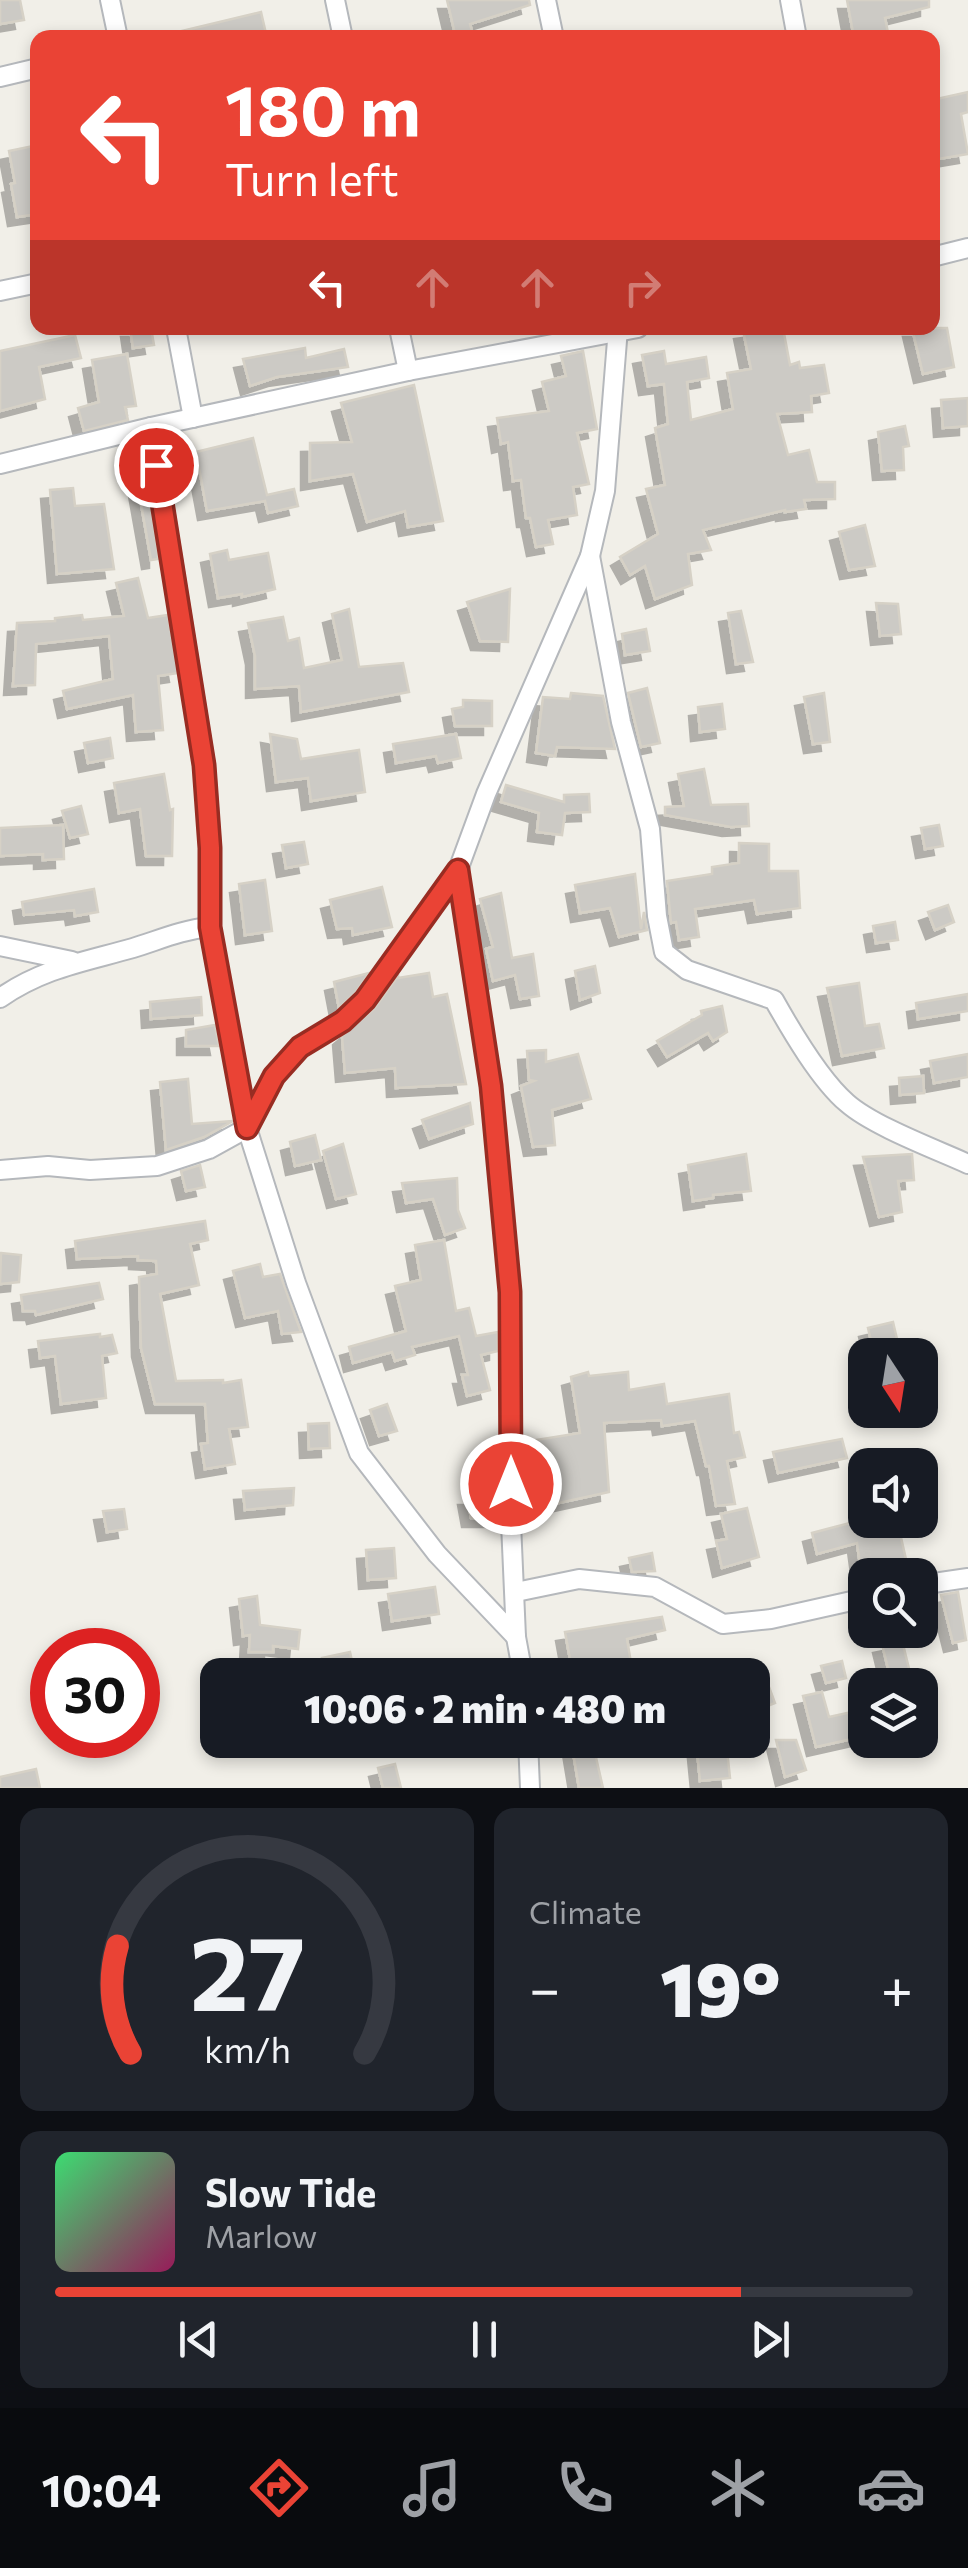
<!DOCTYPE html>
<html lang="en">
<head>
<meta charset="utf-8">
<style>
  :root { --surface:#171b24; --page:#20242c; --text:#f1f3f6; --muted:#9ea1a6; --line:#363941; --accent:#ea4335 }
  body { margin:0; font-family:Commissioner,sans-serif; background:var(--page); color:var(--text); height:100vh; display:flex; flex-direction:column; font-size:38px; white-space:nowrap }
  * { box-sizing:border-box; margin:0 }
  p { font-size:32px; color:var(--muted) }
  .icon { flex:none; width:55px; height:55px; fill:none; stroke:currentColor; stroke-width:2; stroke-linecap:round; stroke-linejoin:round }
  .map { position:relative; height:1788px; overflow:hidden }
  .sheet { display:flex; flex-direction:column; gap:20px; padding:20px; background:#0d0f14; flex:1 }
  .sheet>* { flex:none }
  .banner { position:absolute; left:30px; top:30px; width:910px; height:305px; border-radius:20px; box-shadow:0 5px 15px #0003; background:#ea4335; color:#fff; overflow:hidden }
  .needle { width:65px; rotate:168deg }
  .controls { position:absolute; left:848px; top:1338px; display:grid; gap:20px }
  .controls a { display:grid; place-items:center; width:90px; height:90px; border-radius:20px; background:var(--surface); box-shadow:0 5px 15px #0003; font-size:50px }
  .speed { position:absolute; left:30px; top:1628px; display:flex; gap:20px; font-size:50px; font-weight:700; text-align:center }
  .speed>* { display:grid; place-content:center; width:130px; height:130px; border-radius:50%; background:var(--surface); box-shadow:0 5px 15px #0003; line-height:1 }
  .speed .limit { border:15px solid #d22; background:#fff; color:#111 }
  .pin { position:absolute; display:grid; place-items:center; width:85px; height:85px; color:#fff; margin:-42px; border:5px solid #fff; border-radius:50%; box-shadow:0 2px 10px #0007 }
  .me { position:absolute; width:110px; margin:-55px; rotate:0deg; stroke-linejoin:round; filter:drop-shadow(0 0 8px #0008) }
  .turn { display:flex; align-items:center; gap:35px; height:210px; padding:0 30px; font-size:45px }
  .turn .icon { width:130px; height:130px; stroke-width:2.5 }
  .turn b { display:block; font-size:70px; line-height:85px }
  .lanes { display:flex; align-items:center; height:95px; padding:0 30px; background:#0003; justify-content:center; gap:50px; direction:ltr }
  .lanes .off { opacity:.35 }
  .big { font-size:75px; font-weight:800; line-height:1.1 }
  .sheet .widget { flex:1; display:flex; flex-direction:column; justify-content:center; gap:15px; min-width:0; padding:0 35px; border-radius:20px; background:var(--page) }
  .sheet .dial { align-items:center; gap:0 }
  .dial svg { height:260px; overflow:visible; fill:none; stroke:var(--line); stroke-width:7; stroke-linecap:round; text-anchor:middle }
  .dial text { fill:var(--text); stroke:none }
  .song { display:flex; align-items:center; gap:30px }
  .cover { width:120px; height:120px; border-radius:15px; background:linear-gradient(135deg,hsl(140 70% 55%),hsl(330 70% 35%)) }
  .played { height:10px; border-radius:5px; background:linear-gradient(90deg,var(--accent) 80%,var(--line) 80%) }
  .keys { display:flex; justify-content:space-around; direction:ltr }
  .heat { display:flex; justify-content:space-between; align-items:center; font-size:55px; direction:ltr }
  .sheet .tiles { flex:1; display:grid; gap:20px; grid-template-columns:1fr 1fr }
  .widget:last-child { grid-column:span 2 }
  .trip { position:absolute; left:200px; top:1658px; width:570px; height:100px; border-radius:20px; background:var(--surface); box-shadow:0 5px 15px #0003; font-weight:800; line-height:100px; text-align:center }
  .dock { display:flex; height:160px; justify-content:space-around; align-items:center; background:#090b0e; color:var(--muted) }
  .dock .icon { width:70px; height:70px }
  .dock .current { color:var(--accent) }
  .dock b { font-size:45px; color:var(--text) }
  .map>svg:first-child { display:block }
  .building { fill:#cccac5; stroke:#d6d1c6; stroke-width:2.5; filter:url(#shadow) }
  .lines { fill:none; stroke-linecap:round; stroke-linejoin:round }
  .street-casing { stroke:#b5b8bc; stroke-width:22 }
  .street { stroke:#fff; stroke-width:18 }
  .route-casing { stroke:#982c22; stroke-width:25 }
  .route { stroke:#ea4335; stroke-width:18 }
</style>
</head>
<body>
<div class="map">
<svg width="968" height="1788" viewBox="0 0 968 1788">
  <defs>
    <filter id="shadow"><feDropShadow dx="-9" dy="9" stdDeviation="0" flood-color="#0004"/></filter>
  </defs>
  <rect width="100%" height="100%" fill="#f1efe8"/>
  <g class="building">
    <path d="M0 0H20L24 20 0 24Z"/>
    <path d="M447 0H529L530 5 470 24 474 38H456Z"/>
    <path d="M847 0H929V7L885 18 889 38H854Z"/>
    <path d="M261 12 267 38H183L182 31Z"/>
    <path d="M968 92V112L961 114 968 154 932 160V100Z"/>
    <path d="M38 145V214L17 217 11 184 15 183 9 151Z"/>
    <path d="M130 328H151L154 345 133 348Z"/>
    <path d="M759 328H783L790 365 799 362 800 368 824 365 829 393 811 396 812 412 777 414 788 455 809 450 817 482H835V499L804 500 806 509 785 512V510L703 530 711 550 688 554 692 585 655 599 645 566 630 575 620 557 658 534 646 489 665 485 655 428 668 424 664 384 648 386 642 355 664 351 666 364 706 357 709 378 687 382 691 420 733 409 727 373 751 369 743 330Z"/>
    <path d="M912 328H947L954 367 923 374Z"/>
    <path d="M75 335 81 358 39 367 45 399 0 411V351Z"/>
    <path d="M305 348 306 358 344 349 348 367 277 377 250 386 243 359Z"/>
    <path d="M583 351 597 429 577 433 589 484 573 487 577 515 548 520 553 544 536 547 530 518H526L521 480 513 481 508 442 501 444 497 418 549 411 542 382 566 376 561 356Z"/>
    <path d="M127 354 136 406 125 407 128 420 84 431 78 408 99 402 92 360Z"/>
    <path d="M414 385 443 521 408 527 405 511 367 522 353 474 310 481V443L352 442 341 403Z"/>
    <path d="M968 398V426L943 428 941 400Z"/>
    <path d="M905 426 909 446 903 447 904 470 882 471 878 432Z"/>
    <path d="M253 438 267 495 294 489 298 506 268 513 265 501 207 511 196 452Z"/>
    <path d="M143 457 158 551V559L151 560 133 459Z"/>
    <path d="M73 488 75 506 104 504 114 569 57 574 50 490Z"/>
    <path d="M865 525 875 566 849 570 839 532Z"/>
    <path d="M227 550 229 560 268 553 275 589 242 597V594L218 598 210 554Z"/>
    <path d="M138 578 148 618 168 615 178 673 158 676 163 730 136 732 133 695 67 709 63 691 113 679 109 636 36 644 35 685 13 686 17 623 55 621V618L82 615 83 620 124 616 116 583Z"/>
    <path d="M510 589 508 642 480 641 467 602Z"/>
    <path d="M876 603 898 604 901 634 880 636Z"/>
    <path d="M349 609 359 667 403 663 409 692 301 712 299 686 255 689V656L248 623 283 617 288 641 299 638 304 668 342 660 332 614Z"/>
    <path d="M741 611 753 662 736 664 728 613Z"/>
    <path d="M646 629 650 651 625 655 622 634Z"/>
    <path d="M647 688 660 743 641 747 628 693Z"/>
    <path d="M571 693 603 696 615 749 557 747 555 756 536 753 543 697 570 699Z"/>
    <path d="M824 693 830 742 813 744 804 697Z"/>
    <path d="M463 700 492 701V726H455L452 709 463 707Z"/>
    <path d="M722 704 725 729 700 732 698 707Z"/>
    <path d="M270 734 297 739 301 759 359 750 365 792 311 801 308 778 276 782Z"/>
    <path d="M456 734 461 758 438 763 436 756 396 763 393 744Z"/>
    <path d="M110 738 113 758 88 763 84 743Z"/>
    <path d="M704 769 711 805 748 804 749 826 731 827 665 815V807L684 806 678 774Z"/>
    <path d="M164 774 170 810 173 809 172 856H146L140 809 119 813 114 783Z"/>
    <path d="M506 785 564 802V795L589 794 590 812 565 813 562 835 537 832 539 813 501 802Z"/>
    <path d="M81 806 88 834 70 838 62 811Z"/>
    <path d="M63 825 64 859 43 860V854L0 856V828Z"/>
    <path d="M939 825 943 846 925 849 921 828Z"/>
    <path d="M304 842 308 864 286 868 282 845Z"/>
    <path d="M739 843 769 844V871H798L800 908 757 914 754 900 695 909 699 937 679 940 676 922 671 923 667 881 712 874V867L739 863Z"/>
    <path d="M635 874 641 929 644 912 647 930 619 937 610 908 580 913 575 885Z"/>
    <path d="M265 880 272 931 245 935 239 884Z"/>
    <path d="M382 887 392 927 353 935 352 928 337 929 330 900Z"/>
    <path d="M94 889 98 912 75 916 74 910 24 915 22 902Z"/>
    <path d="M501 893 512 958 533 954 539 996 520 999 515 975 493 981 486 949 493 947 480 899Z"/>
    <path d="M948 905 954 922 935 930 928 912Z"/>
    <path d="M895 922 898 940 876 943 873 926Z"/>
    <path d="M595 966 600 993 580 1000 575 971Z"/>
    <path d="M369 973 356 992 339 1008 334 982Z"/>
    <path d="M429 973 433 997 447 994 466 1084 396 1088 395 1068 345 1073 342 1036 374 1009 398 976V978Z"/>
    <path d="M859 983 865 1026 879 1024 884 1048 842 1056 827 988Z"/>
    <path d="M968 994V1011L918 1019 916 1003Z"/>
    <path d="M201 997 202 1015 151 1019 150 1002Z"/>
    <path d="M722 1006 727 1032 713 1041 708 1033 667 1057 657 1041 702 1015 701 1011Z"/>
    <path d="M215 1025 219 1046H186V1030Z"/>
    <path d="M546 1050V1062L578 1054 591 1099 552 1110 555 1145 533 1147 521 1086 534 1081 529 1080 527 1051Z"/>
    <path d="M968 1054V1077L934 1083 930 1061Z"/>
    <path d="M923 1076 924 1093 900 1095 899 1078Z"/>
    <path d="M188 1079 192 1124 233 1121 204 1137 166 1150 160 1082Z"/>
    <path d="M470 1103 473 1124 429 1139 422 1120Z"/>
    <path d="M315 1135 321 1160 295 1166 290 1142Z"/>
    <path d="M343 1144 356 1194 336 1199 323 1151Z"/>
    <path d="M746 1154 751 1191 713 1195V1198L693 1201 688 1165Z"/>
    <path d="M912 1154 914 1180 898 1181 902 1212 879 1217 863 1157Z"/>
    <path d="M200 1165 205 1187 186 1191 181 1171Z"/>
    <path d="M457 1178 458 1210 465 1228 445 1235 433 1199 406 1203 402 1183Z"/>
    <path d="M205 1221 208 1240 190 1244 199 1285 160 1294 176 1381 223 1380V1383L241 1380 248 1427 229 1429 235 1464 205 1469 201 1444 208 1443 205 1404H155L141 1348 139 1277 157 1274 156 1261 138 1260V1256L77 1259 75 1241Z"/>
    <path d="M444 1240 456 1311 469 1308 476 1336 498 1332V1351L481 1355 490 1390 467 1396 462 1375H468L459 1336 412 1347 415 1355 395 1361 392 1352 353 1363 349 1347 406 1331 395 1286 421 1280 415 1245Z"/>
    <path d="M1 1253 21 1255 19 1282 0 1284Z"/>
    <path d="M260 1264 263 1277 280 1274 301 1332 282 1334 278 1311 245 1318 233 1271Z"/>
    <path d="M99 1283 103 1299 36 1315 35 1311H23L21 1295Z"/>
    <path d="M893 1322 897 1339 872 1345 868 1328Z"/>
    <path d="M100 1334V1337L112 1335 117 1353 102 1356 106 1398 61 1404 55 1356 40 1358 38 1341Z"/>
    <path d="M588 1372 589 1376 628 1372 629 1390 664 1384 667 1404 729 1394 734 1433 739 1432 745 1457 727 1461 735 1504 716 1506 709 1466H706L695 1421 662 1426 661 1420 604 1423 609 1492 545 1506 536 1440 580 1433 571 1377Z"/>
    <path d="M387 1404 397 1431 379 1436 370 1410Z"/>
    <path d="M329 1423 330 1448 309 1449 308 1424Z"/>
    <path d="M842 1439 847 1458 778 1473 773 1452Z"/>
    <path d="M294 1488 293 1505 245 1510 243 1491Z"/>
    <path d="M467 1496H498V1518H471Z"/>
    <path d="M747 1508 759 1557 722 1568 716 1541 727 1539 721 1514Z"/>
    <path d="M124 1509 127 1529 107 1532 103 1511Z"/>
    <path d="M861 1520H897L908 1568 880 1574 878 1562 860 1565 857 1543 817 1554 812 1533Z"/>
    <path d="M394 1548 396 1578 368 1580 366 1550Z"/>
    <path d="M652 1553 655 1571 632 1572 629 1558Z"/>
    <path d="M435 1587 439 1614 392 1621 388 1594Z"/>
    <path d="M958 1592 966 1640 953 1643 941 1595Z"/>
    <path d="M257 1596 260 1625 300 1630 298 1649 273 1646V1652H249L250 1635 243 1636 239 1599Z"/>
    <path d="M662 1617 665 1630 627 1639 631 1663 572 1670 565 1632Z"/>
    <path d="M902 1640 913 1685H892L882 1644Z"/>
    <path d="M350 1652 355 1675H326L322 1658Z"/>
    <path d="M842 1661 846 1678 826 1683 821 1666Z"/>
    <path d="M766 1679 775 1703 752 1712V1684Z"/>
    <path d="M822 1692 829 1717 865 1709V1736L816 1747 803 1696Z"/>
    <path d="M571 1740H592L603 1788H579Z"/>
    <path d="M696 1740H726L730 1778 700 1781Z"/>
    <path d="M776 1740H796L806 1770 785 1777Z"/>
    <path d="M395 1764 401 1788H383L378 1768Z"/>
    <path d="M36 1769 40 1788H0V1777Z"/>
  </g>
  <g class="lines">
    <g class="street-casing">
      <g id="street">
        <path d="M110 0 118 38"/>
        <path d="M335 0 343 38"/>
        <path d="M546 0 554 38"/>
        <path d="M790 0 797 38"/>
        <path d="M0 77 38 68"/>
        <path d="M932 257 968 248"/>
        <path d="M0 291 38 283"/>
        <path d="M176 328 193 418"/>
        <path d="M399 328 408 371"/>
        <path d="M151 427 205 765 211 848 209 927 247 1128 296 1283 359 1453 437 1554 516 1637"/>
        <path d="M0 464 151 427 408 371 638 328"/>
        <path d="M590 556 621 722 650 829 657 916 664 952 687 970 774 1000C792 1032 820 1080 847 1103 873 1126 935 1149 968 1164"/>
        <path d="M458 870 491 1086 510 1292 511 1523 516 1637 523 1675"/>
        <path d="M0 946 72 961"/>
        <path d="M0 998C43 968 84 962 133 948 159 940 182 930 209 927"/>
        <path d="M0 1170 48 1166 90 1170 157 1166 209 1149 247 1128 274 1076 300 1047 343 1021 365 1000 458 870 486 794 590 556 605 491 618 328"/>
        <path d="M920 1585 968 1578"/>
        <path d="M516 1592 579 1579 655 1587 723 1624 771 1619 865 1598"/>
        <path d="M528 1740 530 1788"/>
      </g>
    </g>
    <use href="#street" class="street"/>
  </g>
  <g class="lines">
    <g class="route-casing">
      <path id="route" d="M156 465 204 765 210 848V927L247 1128 274 1076 300 1047 343 1021 365 1000 458 870 491 1086 510 1292 511 1484"/>
    </g>
    <use href="#route" class="route"/>
  </g>
</svg>
<div class="controls">
<a><svg class="needle" viewBox="-14 -14 28 28"><path d="M0-13l5 13h-10z" fill="#e53935"/><path d="M0 13l5-13h-10z" fill="#9ea1a6"/></svg></a>
<a><svg class="icon" aria-label="sound" viewBox="0 0 24 24"><path d="M4 9h4l5-4v14l-5-4H4zM17 9q2 3 0 6"/></svg></a>
<a><svg class="icon" aria-label="search" viewBox="0 0 24 24"><circle cx="10" cy="10" r="6"/><path d="M15 15l6 6"/></svg></a>
<a><svg class="icon" aria-label="layers" viewBox="0 0 24 24"><path d="M12 4l9 5-9 5-9-5zM3 14l9 5 9-5"/></svg></a>
</div>
<div class="speed"><div class="limit">30</div></div>
<div class="pin" style="left:156px;top:465px;background:#d93025"><svg class="icon" aria-label="arrive" viewBox="0 0 24 24"><path d="M6 21V4h12l-3 4 3 4H6"/></svg></div>
<svg class="me" style="left:511px;top:1484px" viewBox="-20 -20 40 40"><circle r="17" fill="#ea4335" stroke="#fff" stroke-width="3"/><path d="M0-11L8 9 0 5-8 9z" fill="#fff"/></svg>
<div class="trip">10:06 · 2 min · 480 m</div>
<div class="banner">
<div class="turn"><svg class="icon" aria-label="left" viewBox="0 0 24 24"><path d="M17 20v-9H6M10 6l-5 5 5 5"/></svg><div><b>180 m</b>Turn left</div></div>
<div class="lanes"><svg class="icon" aria-label="left" viewBox="0 0 24 24"><path d="M17 20v-9H6M10 6l-5 5 5 5"/></svg><svg class="icon off" aria-label="ahead" viewBox="0 0 24 24"><path d="M12 20V5M6 11l6-6 6 6"/></svg><svg class="icon off" aria-label="ahead" viewBox="0 0 24 24"><path d="M12 20V5M6 11l6-6 6 6"/></svg><svg class="icon off" aria-label="right" viewBox="0 0 24 24"><path d="M7 20v-9h11M14 6l5 5-5 5"/></svg></div>
</div>
</div>
<section class="sheet">
<div class="tiles">
<div class="widget dial"><svg viewBox="0 0 100 80">
<path d="M14 69A42 42 0 1 1 86 69"/>
<path d="M14 69A42 42 0 0 1 10 36" stroke="#ea4335"/>
<text x="50" y="56" font-size="32" font-weight="700">27</text>
<text x="50" y="72" font-size="11">km/h</text>
</svg></div>
<div class="widget"><p>Climate</p>
<div class="heat"><a>−</a><b class="big">19°</b><a>+</a></div>
</div>
<div class="widget">
<div class="song"><i class="cover"></i><div><b>Slow Tide</b><p>Marlow</p></div></div>
<div class="played"></div>
<div class="keys"><svg class="icon" aria-label="previous" viewBox="0 0 24 24"><path d="M18 5L8 12l10 7zM5 5v14"/></svg><svg class="icon" aria-label="pause" viewBox="0 0 24 24"><path d="M8 5v14M16 5v14"/></svg><svg class="icon" aria-label="next" viewBox="0 0 24 24"><path d="M6 5l10 7-10 7zM19 5v14"/></svg></div>
</div>
</div>
</section>
<nav class="dock">
<b>10:04</b>
<svg class="icon current" aria-label="directions" viewBox="0 0 24 24"><path d="M12 3l9 9-9 9-9-9zM9 14v-3h6M13 9l2 2-2 2"/></svg>
<svg class="icon" aria-label="music" viewBox="0 0 24 24"><path d="M9 18V5l10-2v13"/><circle cx="6" cy="18" r="3"/><circle cx="16" cy="16" r="3"/></svg>
<svg class="icon" aria-label="phone" viewBox="0 0 24 24"><path d="M5 4h4l2 5-3 2q2 4 5 5l2-3 5 2v4C11 20 4 13 5 4z"/></svg>
<svg class="icon" aria-label="climate" viewBox="0 0 24 24"><path d="M12 3v18M4 7l16 10M4 17L20 7"/></svg>
<svg class="icon" aria-label="car" viewBox="0 0 24 24"><path d="M5 17H2v-5l4-1 3-4h7l3 4 3 1v5h-3M9 17h6M6 11h13"/><circle cx="7" cy="17" r="2"/><circle cx="17" cy="17" r="2"/></svg>
</nav>
</body>
</html>
